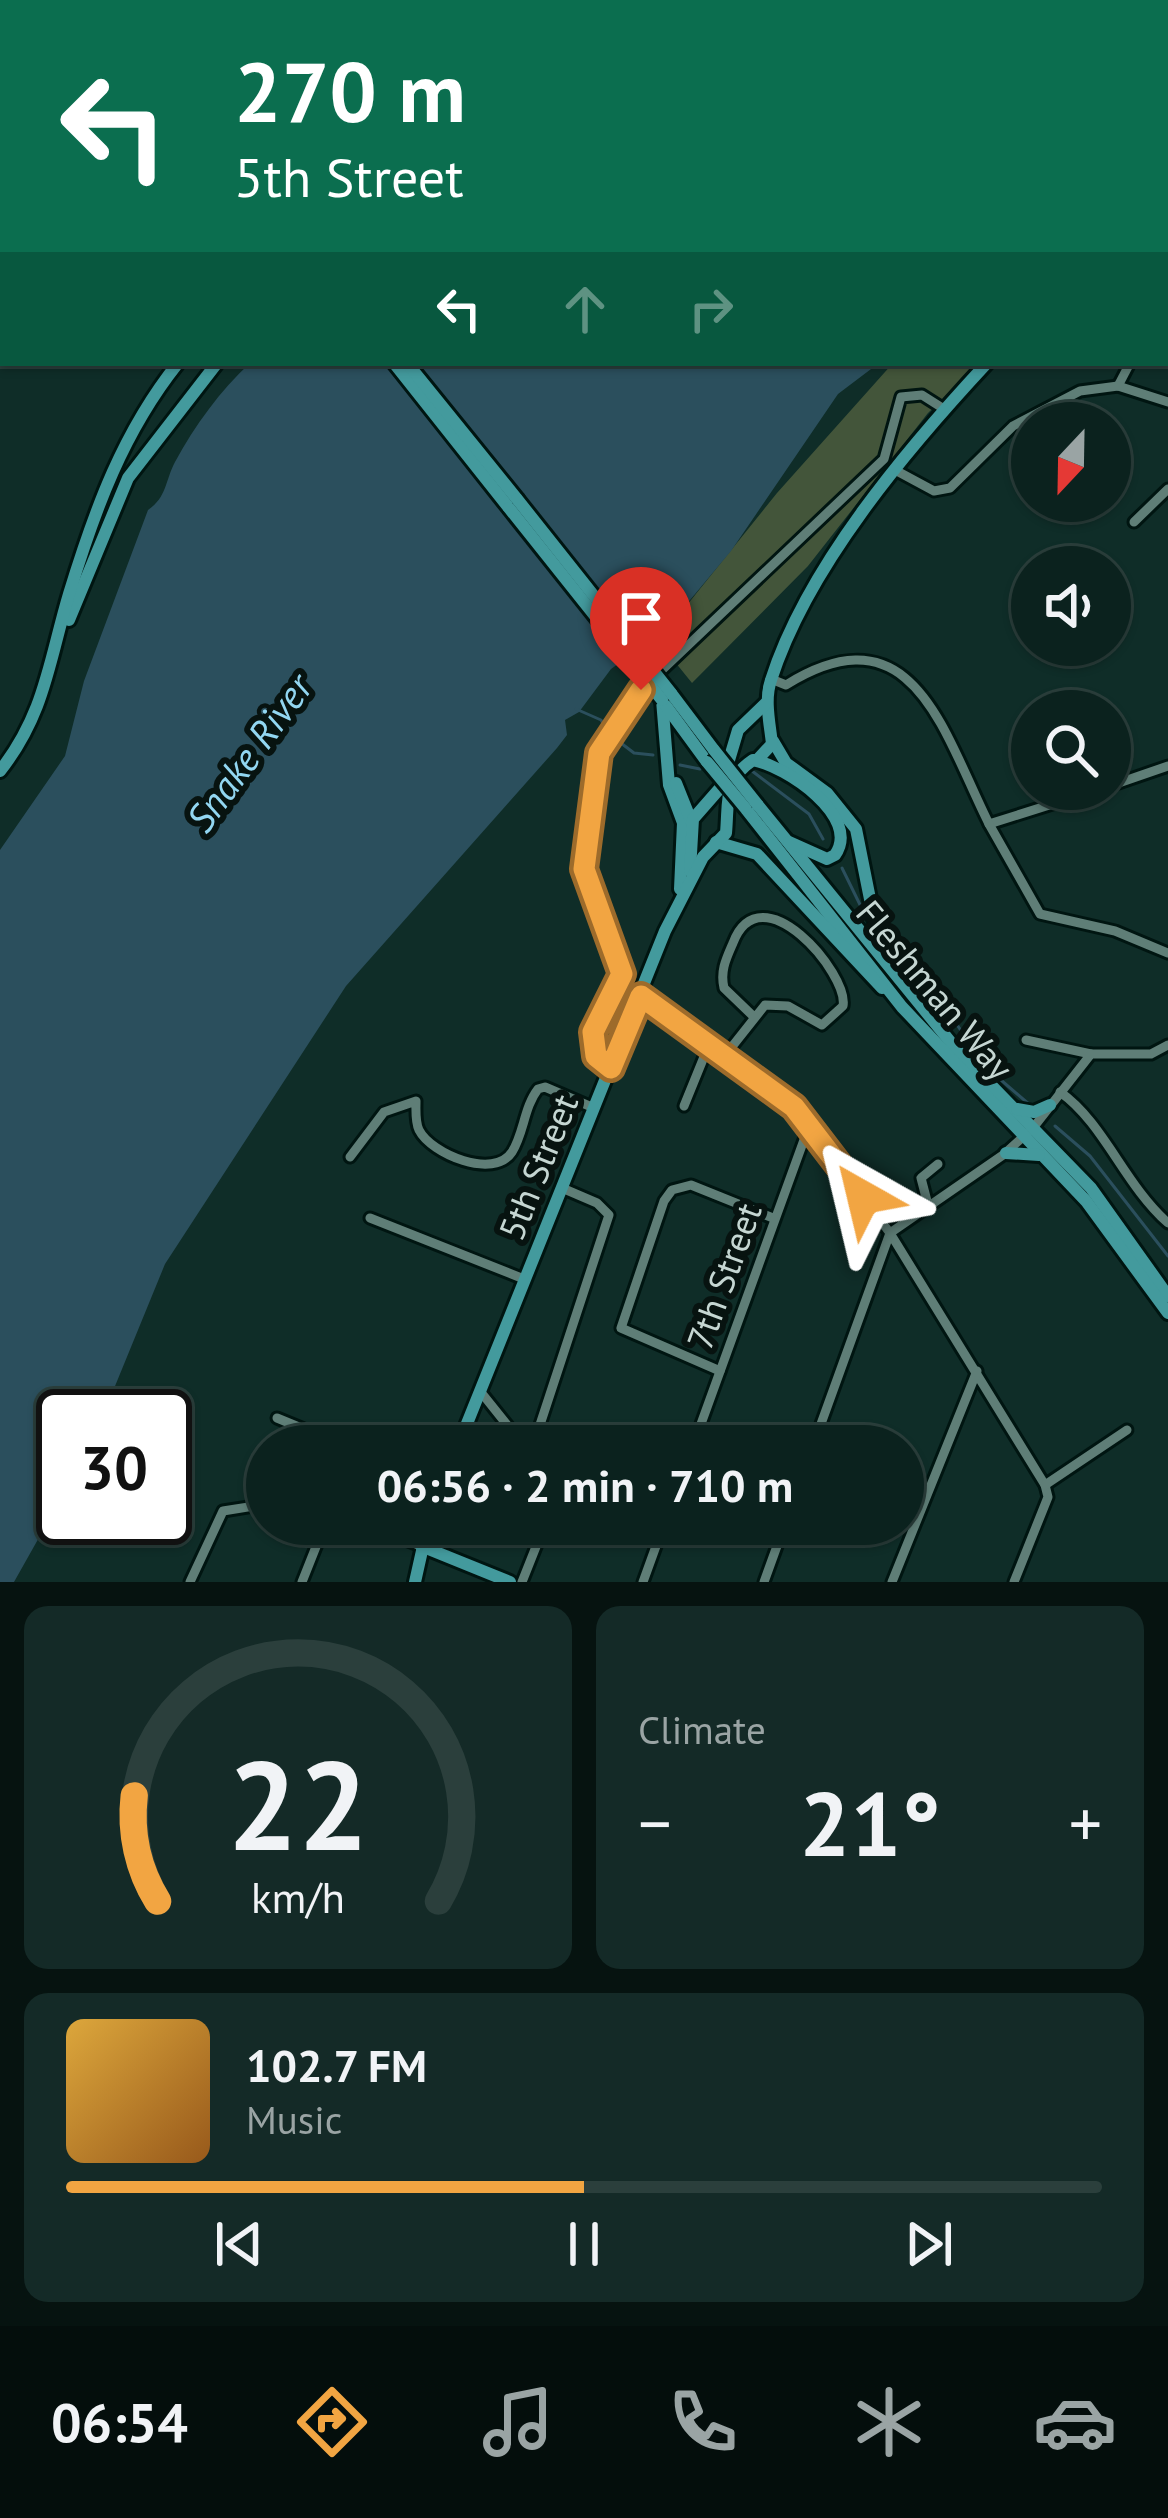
<!DOCTYPE html>
<html lang="en">
<head>
<meta charset="utf-8">
<style>
  :root { --surface:#0b221e; --page:#142a27; --text:#f1f3f6; --muted:#9aa4a4; --line:#2b3f3c; --accent:#f2a542 }
  body { margin:0; font-family:"PT Sans",sans-serif; background:var(--page); color:var(--text); height:100vh; display:flex; flex-direction:column; font-size:45px; white-space:nowrap }
  * { box-sizing:border-box; margin:0 }
  p { font-size:39px; color:var(--muted) }
  .icon { flex:none; width:66px; height:66px; fill:none; stroke:currentColor; stroke-width:2; stroke-linecap:round; stroke-linejoin:round }
  .map { position:relative; height:1582px; overflow:hidden }
  .drawer { display:flex; flex-direction:column; gap:24px; padding:24px; background:#061310; flex:1 }
  .drawer>* { flex:none }
  .hud { position:absolute; left:0px; top:0px; width:1170px; height:366px; box-shadow:0 3px 9px #0004,0 0 0 3px var(--line); background:#0b6e4f; color:#fff; overflow:hidden }
  .needle { width:78px; rotate:202deg }
  .tools { position:absolute; left:1011px; top:402px; display:grid; gap:24px }
  .tools a { display:grid; place-items:center; width:120px; height:120px; border-radius:50%; background:var(--surface); box-shadow:0 3px 9px #0004,0 0 0 3px var(--line); font-size:60px }
  .speed { position:absolute; left:36px; top:1389px; display:flex; gap:24px; font-size:60px; font-weight:700; text-align:center }
  .speed>* { display:grid; place-content:center; width:156px; height:156px; border-radius:50%; background:var(--surface); box-shadow:0 3px 9px #0004,0 0 0 3px var(--line); line-height:1 }
  .speed .limit { border:6px solid #111; border-radius:18px; background:#fff; color:#111 }
  .pin { position:absolute; display:grid; place-items:center; width:102px; height:102px; color:#fff; margin:-123px -51px; border-radius:50% 50% 50% 0; rotate:-45deg; box-shadow:0 0 12px #0007 }
  .pin .icon { rotate:45deg }
  .me { position:absolute; width:132px; margin:-66px; rotate:323deg; stroke-linejoin:round; filter:drop-shadow(0 0 9px #0008) }
  .turn { display:flex; align-items:center; gap:42px; height:252px; padding:0 36px; font-size:54px }
  .turn .icon { width:156px; height:156px; stroke-width:2.5 }
  .turn b { display:block; font-size:84px; line-height:102px }
  .lanes { display:flex; align-items:center; height:114px; padding:0 36px; background:#0003; justify-content:center; gap:60px; direction:ltr }
  .lanes .off { opacity:.35 }
  .big { font-size:90px; font-weight:700; line-height:1.1 }
  .drawer .card { flex:1; display:flex; flex-direction:column; justify-content:center; gap:18px; min-width:0; padding:0 42px; border-radius:24px; background:var(--page) }
  .drawer .dial { align-items:center; gap:0 }
  .dial svg { height:312px; overflow:visible; fill:none; stroke:var(--line); stroke-width:7; stroke-linecap:round; text-anchor:middle }
  .dial text { fill:var(--text); stroke:none }
  .song { display:flex; align-items:center; gap:36px }
  .cover { width:144px; height:144px; border-radius:18px; background:linear-gradient(135deg,hsl(40 70% 55%),hsl(30 70% 35%)) }
  .played { height:12px; border-radius:6px; background:linear-gradient(90deg,var(--accent) 50%,var(--line) 50%) }
  .keys { display:flex; justify-content:space-around; direction:ltr }
  .heat { display:flex; justify-content:space-between; align-items:center; font-size:66px; direction:ltr }
  .drawer .tiles { flex:1; display:grid; gap:24px; grid-template-columns:1fr 1fr }
  .card:last-child { grid-column:span 2 }
  .trip { position:absolute; left:246px; top:1425px; width:678px; height:120px; border-radius:60px; background:var(--surface); box-shadow:0 3px 9px #0004,0 0 0 3px var(--line); font-weight:700; line-height:120px; text-align:center }
  .dock { display:flex; height:192px; justify-content:space-around; align-items:center; background:#040e0c; color:var(--muted) }
  .dock .icon { width:84px; height:84px }
  .dock .current { color:var(--accent) }
  .dock b { font-size:54px; color:var(--text) }
  .map>svg:first-child { display:block }
  .green { fill:#43553a }
  .water { fill:#2b4f5d }
  .lines { fill:none; stroke-linecap:round; stroke-linejoin:round }
  .stream { stroke:#2b4f5d; stroke-width:3 }
  .minor-casing { stroke:#001511; stroke-width:15 }
  .major-casing { stroke:#001511; stroke-width:18 }
  .minor { stroke:#5f7e77; stroke-width:9 }
  .major { stroke:#439a9d; stroke-width:12 }
  .major-bridge-casing { stroke:#001511; stroke-width:18; stroke-linecap:butt }
  .major-bridge { stroke:#439a9d; stroke-width:12 }
  .route-casing { stroke:#9d6b2b; stroke-width:30 }
  .route { stroke:#f2a542; stroke-width:21 }
  .labels { text-anchor:middle; stroke-width:12; stroke-linejoin:round; paint-order:stroke }
  .street-label { font-size:36px; fill:#c5d6d2; stroke:#071310 }
  .water-label { font-size:39px; font-style:italic; fill:#92d6f1; stroke:#071310 }
</style>
</head>
<body>
<div class="map">
<svg width="1168" height="1582" viewBox="0 0 1168 1582">
  <rect width="100%" height="100%" fill="#0f2d28"/>
  <path class="green" d="M893 363H979L928 413 808 566 692 683 658 641 777 493Z"/>
  <g class="water">
    <path d="M629 0H1063L627 3Z"/>
    <path d="M250 363H879L838 394 731 551 665 630 611 669 579 712 565 720 567 735 557 748 346 986 165 1264 104 1413 63 1416V1495L14 1582H0V850L65 756 84 681 148 510C167 497 165 481 175 462 195 425 220 391 250 363Z"/>
  </g>
  <g class="lines">
    <g class="stream">
      <path d="M576 709 601 720 607 730"/>
      <path d="M613 737 634 753 653 755"/>
      <path d="M680 765 700 769"/>
      <path d="M752 771 809 814 823 839"/>
      <path d="M842 868 868 921"/>
      <path d="M910 957 987 1068 1030 1105"/>
      <path d="M1055 1126 1090 1156 1168 1256"/>
    </g>
    <g class="minor-casing">
      <g id="minor">
        <path d="M1167 318 1168 317"/>
        <path d="M1118 386 1130 363"/>
        <path d="M895 470 934 491 950 488 1013 426 1080 391 1118 386 1168 402"/>
        <path d="M1134 522 1168 489"/>
        <path d="M771 679 786 685C913 606 943 732 989 824L1100 789"/>
        <path d="M1110 786 1168 766"/>
        <path d="M989 824 1040 914 1115 931 1168 953"/>
        <path d="M641 996 794 1107 890 1233 1045 1485 1048 1497 1014 1582"/>
        <path d="M1026 1040 1091 1054"/>
        <path d="M723 1058 765 1005 788 1006 822 1025 843 1006C849 974 761 870 733 943 726 959 720 971 724 988L752 1015"/>
        <path d="M611 1068 596 1056 594 1032 622 974 584 869 599 753 641 690 884 459 901 397 922 395 944 409"/>
        <path d="M1060 1092C1104 1123 1124 1184 1168 1223"/>
        <path d="M684 1106 708 1047"/>
        <path d="M350 1157 384 1112 416 1101C416 1110 415 1122 419 1130 431 1154 494 1180 512 1152 524 1133 524 1107 538 1089L545 1087 594 1108"/>
        <path d="M928 1205 921 1178 938 1164"/>
        <path d="M370 1218 524 1279"/>
        <path d="M720 1371 621 1328 664 1201 672 1190 691 1185 773 1218"/>
        <path d="M480 1391 524 1446"/>
        <path d="M277 1418 345 1446"/>
        <path d="M533 1446 609 1215 597 1203 562 1188"/>
        <path d="M693 1446 809 1126"/>
        <path d="M813 1446 890 1233 1003 1155 1033 1128 1091 1054H1151L1168 1045"/>
        <path d="M1045 1485 1127 1430"/>
        <path d="M365 1524 421 1546"/>
        <path d="M190 1582 223 1511 267 1504"/>
        <path d="M302 1582 325 1524"/>
        <path d="M522 1582 545 1524"/>
        <path d="M643 1582 664 1524"/>
        <path d="M764 1582 785 1524"/>
        <path d="M892 1582 977 1371"/>
      </g>
    </g>
    <g class="major-casing">
      <g id="major">
        <path d="M538 3 541 0"/>
        <path d="M0 40 3 41"/>
        <path d="M0 50 3 51"/>
        <path d="M0 62 3 63"/>
        <path d="M1167 180 1168 179"/>
        <path d="M394 363 509 508"/>
        <path d="M407 363 517 499"/>
        <path d="M69 620 128 478 217 363"/>
        <path d="M671 693 714 750"/>
        <path d="M662 700 669 785 683 823 680 889"/>
        <path d="M666 706 707 762"/>
        <path d="M773 741 786 763 827 793 856 829 874 919 899 972"/>
        <path d="M758 759 772 744C770 724 764 700 771 680 807 567 907 449 987 363"/>
        <path d="M0 771C45 714 49 661 69 594 95 509 123 432 178 363"/>
        <path d="M676 783 692 823"/>
        <path d="M757 804 957 1050 1091 1188 1168 1296"/>
        <path d="M746 809 902 1007 1086 1201 1168 1313"/>
        <path d="M716 842 757 854 882 988"/>
        <path d="M690 871 693 819 721 787 738 730 767 702"/>
        <path d="M1017 1109 1034 1112 1050 1105"/>
        <path d="M1006 1153 1039 1155"/>
        <path d="M458 1446 665 931 703 857 726 833C729 800 723 780 753 760 786 766 862 817 835 855L827 859 789 842"/>
        <path d="M421 1546 510 1582"/>
        <path d="M415 1582 428 1524"/>
      </g>
    </g>
    <use href="#minor" class="minor"/>
    <use href="#major" class="major"/>
    <g class="major-bridge-casing">
      <g id="major-bridge">
        <path d="M517 499 671 693"/>
        <path d="M509 508 662 700"/>
        <path d="M714 750 757 804"/>
        <path d="M707 762 746 809"/>
      </g>
    </g>
    <use href="#major-bridge" class="major-bridge"/>
  </g>
  <g class="lines">
    <g class="route-casing">
      <path id="route" d="M641 690 599 753 584 869 622 974 593 1032 596 1056 611 1068 641 996 794 1107 863 1197"/>
    </g>
    <use href="#route" class="route"/>
  </g>
  <g class="labels">
    <g class="street-label">
      <text transform="translate(935 990) rotate(50)" y="13">Fleshman Way</text>
      <text transform="translate(538 1167) rotate(-68)" y="13">5th Street</text>
      <text transform="translate(724 1276) rotate(-70)" y="13">7th Street</text>
    </g>
    <g class="water-label">
      <text transform="translate(249 753) rotate(-54)" y="14">Snake River</text>
    </g>
  </g>
</svg>
<div class="tools">
<a><svg class="needle" viewBox="-14 -14 28 28"><path d="M0-13l5 13h-10z" fill="#e53935"/><path d="M0 13l5-13h-10z" fill="#9aa4a4"/></svg></a>
<a><svg class="icon" aria-label="sound" viewBox="0 0 24 24"><path d="M4 9h4l5-4v14l-5-4H4zM17 9q2 3 0 6"/></svg></a>
<a><svg class="icon" aria-label="search" viewBox="0 0 24 24"><circle cx="10" cy="10" r="6"/><path d="M15 15l6 6"/></svg></a>
</div>
<div class="speed"><div class="limit">30</div></div>
<div class="pin" style="left:641px;top:690px;background:#d93025"><svg class="icon" aria-label="arrive" viewBox="0 0 24 24"><path d="M6 21V4h12l-3 4 3 4H6"/></svg></div>
<svg class="me" style="left:863px;top:1197px" viewBox="-20 -20 40 40"><path d="M0-17L14 15 0 8-14 15z" fill="#f2a542" stroke="#fff" stroke-width="4"/></svg>
<div class="trip">06:56 · 2 min · 710 m</div>
<div class="hud">
<div class="turn"><svg class="icon" aria-label="left" viewBox="0 0 24 24"><path d="M17 20v-9H6M10 6l-5 5 5 5"/></svg><div><b>270 m</b>5th Street</div></div>
<div class="lanes"><svg class="icon" aria-label="left" viewBox="0 0 24 24"><path d="M17 20v-9H6M10 6l-5 5 5 5"/></svg><svg class="icon off" aria-label="ahead" viewBox="0 0 24 24"><path d="M12 20V5M6 11l6-6 6 6"/></svg><svg class="icon off" aria-label="right" viewBox="0 0 24 24"><path d="M7 20v-9h11M14 6l5 5-5 5"/></svg></div>
</div>
</div>
<section class="drawer">
<div class="tiles">
<div class="card dial"><svg viewBox="0 0 100 80">
<path d="M14 69A42 42 0 1 1 86 69"/>
<path d="M14 69A42 42 0 0 1 8 42" stroke="#f2a542"/>
<text x="50" y="56" font-size="32" font-weight="700">22</text>
<text x="50" y="72" font-size="11">km/h</text>
</svg></div>
<div class="card"><p>Climate</p>
<div class="heat"><a>−</a><b class="big">21°</b><a>+</a></div>
</div>
<div class="card">
<div class="song"><i class="cover"></i><div><b>102.7 FM</b><p>Music</p></div></div>
<div class="played"></div>
<div class="keys"><svg class="icon" aria-label="previous" viewBox="0 0 24 24"><path d="M18 5L8 12l10 7zM5 5v14"/></svg><svg class="icon" aria-label="pause" viewBox="0 0 24 24"><path d="M8 5v14M16 5v14"/></svg><svg class="icon" aria-label="next" viewBox="0 0 24 24"><path d="M6 5l10 7-10 7zM19 5v14"/></svg></div>
</div>
</div>
</section>
<nav class="dock">
<b>06:54</b>
<svg class="icon current" aria-label="directions" viewBox="0 0 24 24"><path d="M12 3l9 9-9 9-9-9zM9 14v-3h6M13 9l2 2-2 2"/></svg>
<svg class="icon" aria-label="music" viewBox="0 0 24 24"><path d="M9 18V5l10-2v13"/><circle cx="6" cy="18" r="3"/><circle cx="16" cy="16" r="3"/></svg>
<svg class="icon" aria-label="phone" viewBox="0 0 24 24"><path d="M5 4h4l2 5-3 2q2 4 5 5l2-3 5 2v4C11 20 4 13 5 4z"/></svg>
<svg class="icon" aria-label="climate" viewBox="0 0 24 24"><path d="M12 3v18M4 7l16 10M4 17L20 7"/></svg>
<svg class="icon" aria-label="car" viewBox="0 0 24 24"><path d="M5 17H2v-5l4-1 3-4h7l3 4 3 1v5h-3M9 17h6M6 11h13"/><circle cx="7" cy="17" r="2"/><circle cx="17" cy="17" r="2"/></svg>
</nav>
</body>
</html>
